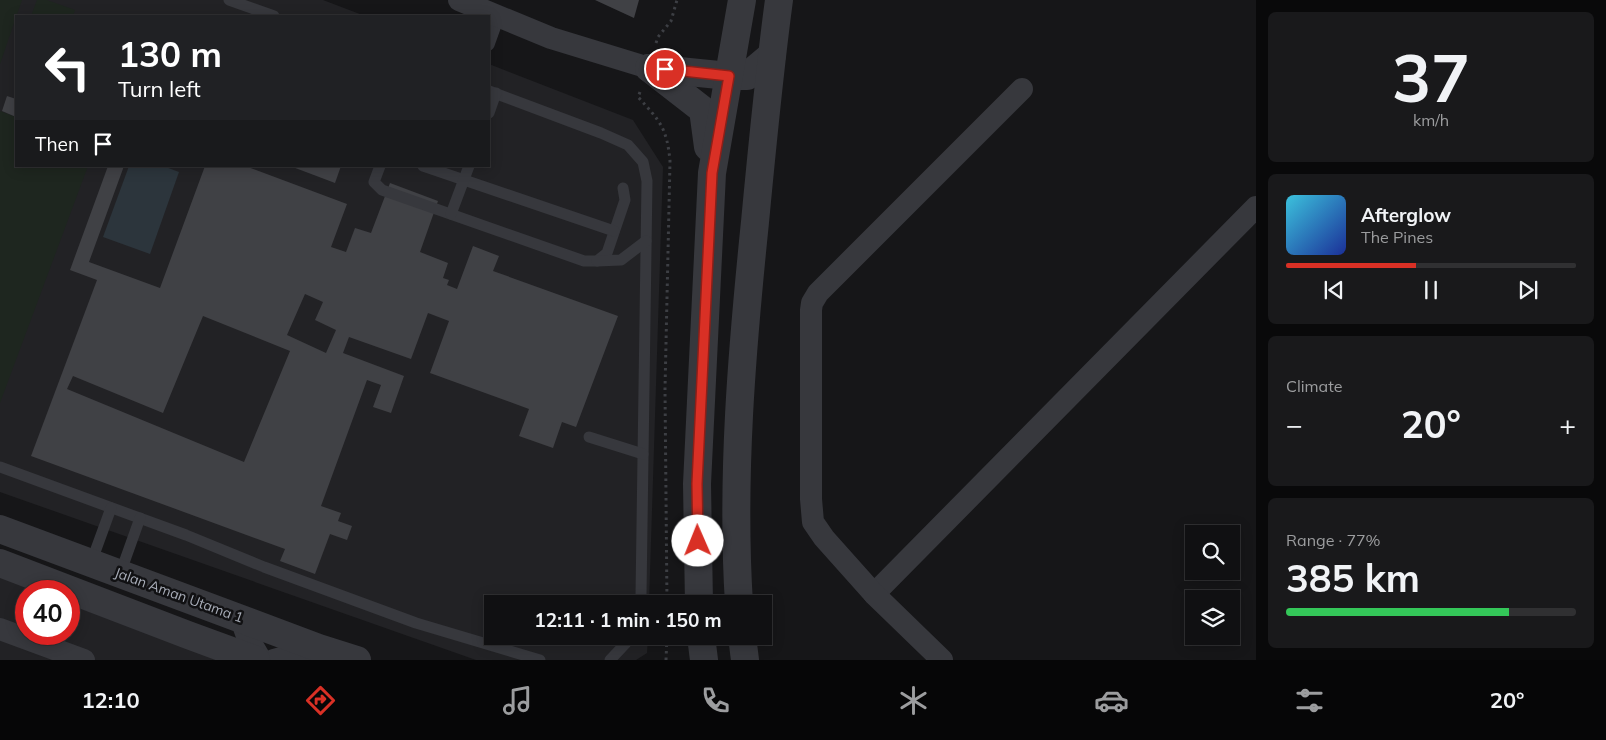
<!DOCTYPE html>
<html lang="en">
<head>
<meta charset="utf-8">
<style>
  :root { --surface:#101012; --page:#19191b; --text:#f1f3f6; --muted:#9c9d9f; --line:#303032; --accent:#d93025 }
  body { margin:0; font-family:Mulish,sans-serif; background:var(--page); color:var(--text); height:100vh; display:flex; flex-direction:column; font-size:19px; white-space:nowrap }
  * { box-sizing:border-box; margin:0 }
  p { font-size:16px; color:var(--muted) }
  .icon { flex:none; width:28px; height:28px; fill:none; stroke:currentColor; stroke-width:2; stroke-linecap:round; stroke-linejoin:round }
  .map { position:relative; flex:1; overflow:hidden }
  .sheet { display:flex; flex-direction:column; gap:12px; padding:12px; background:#09090a; width:350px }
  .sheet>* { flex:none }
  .banner { position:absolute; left:15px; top:15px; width:475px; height:152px; border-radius:0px; box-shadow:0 2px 12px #0003,0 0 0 1px var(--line); background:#202124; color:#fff; overflow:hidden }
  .tools { position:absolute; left:1185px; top:525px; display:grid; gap:10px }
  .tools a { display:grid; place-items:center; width:55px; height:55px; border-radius:0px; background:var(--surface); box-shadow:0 2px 12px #0003,0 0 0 1px var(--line); font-size:25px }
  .speed { position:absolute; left:15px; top:580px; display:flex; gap:10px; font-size:25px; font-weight:700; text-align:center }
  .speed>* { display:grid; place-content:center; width:65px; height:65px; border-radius:50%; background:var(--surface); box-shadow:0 2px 12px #0003,0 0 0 1px var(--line); line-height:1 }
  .speed .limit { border:8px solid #d22; background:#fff; color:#111 }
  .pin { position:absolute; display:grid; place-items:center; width:42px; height:42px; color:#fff; margin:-21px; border:2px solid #fff; border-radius:50%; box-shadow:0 1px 5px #0007 }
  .me { position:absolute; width:55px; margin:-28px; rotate:359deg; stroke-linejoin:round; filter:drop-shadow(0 0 4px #0008) }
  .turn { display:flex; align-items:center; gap:18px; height:105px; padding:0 20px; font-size:22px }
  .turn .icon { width:65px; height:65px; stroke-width:2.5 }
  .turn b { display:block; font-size:35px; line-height:42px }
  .then { display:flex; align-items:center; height:48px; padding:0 20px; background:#0003; gap:10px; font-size:19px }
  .big { font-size:38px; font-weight:700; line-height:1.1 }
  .sheet .widget { flex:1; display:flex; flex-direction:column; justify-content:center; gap:8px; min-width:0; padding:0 18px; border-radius:8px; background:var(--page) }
  .sheet .dial { align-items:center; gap:0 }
  .dial b { font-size:65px; line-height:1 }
  .song { display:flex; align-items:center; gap:15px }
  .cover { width:60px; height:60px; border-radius:8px; background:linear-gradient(135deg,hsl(190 70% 55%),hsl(230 70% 35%)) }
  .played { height:5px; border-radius:2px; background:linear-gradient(90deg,var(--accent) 45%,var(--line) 45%) }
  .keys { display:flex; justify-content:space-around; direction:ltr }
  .heat { display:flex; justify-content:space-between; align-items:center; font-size:28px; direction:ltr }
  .charge { height:8px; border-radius:4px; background:linear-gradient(90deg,#34c759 77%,var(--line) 0) }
  .trip { position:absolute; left:484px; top:595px; width:288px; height:50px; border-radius:0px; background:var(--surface); box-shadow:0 2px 12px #0003,0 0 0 1px var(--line); font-weight:700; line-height:50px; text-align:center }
  .tab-bar { display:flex; height:80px; justify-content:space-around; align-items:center; background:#060607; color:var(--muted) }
  .tab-bar .icon { width:35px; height:35px }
  .tab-bar .current { color:var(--accent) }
  .tab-bar b { font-size:22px; color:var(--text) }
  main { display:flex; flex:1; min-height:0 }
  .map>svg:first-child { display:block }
  .built { fill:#222225 }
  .green { fill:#1e261f }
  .water { fill:#2c353c }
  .building { fill:#404145; fill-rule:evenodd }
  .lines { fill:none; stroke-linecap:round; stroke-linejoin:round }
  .path { stroke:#3d3f44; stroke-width:3; stroke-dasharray:2.5 4; stroke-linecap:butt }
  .service { stroke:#37383d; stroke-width:11 }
  .minor { stroke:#37383d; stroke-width:22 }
  .tertiary { stroke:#37383d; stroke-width:28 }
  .route-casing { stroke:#8d1f18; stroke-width:12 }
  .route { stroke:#d93025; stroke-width:9 }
  .labels { text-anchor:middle; stroke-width:5; stroke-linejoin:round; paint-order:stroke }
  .street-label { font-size:14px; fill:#a8adb8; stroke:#111113 }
</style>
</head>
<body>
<main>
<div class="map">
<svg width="1256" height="660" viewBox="0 0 1256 660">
  <rect width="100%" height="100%" fill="#161618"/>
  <g class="built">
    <path d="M0 0H323L365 16H16V166H489V64L633 120 663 167 649 604H492V636H648L647 653 636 660H476L0 492Z"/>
    <path d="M0 575 43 591H26V634H69V601L228 660H0Z"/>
  </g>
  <g class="green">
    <path d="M0 0H22L0 64Z"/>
    <path d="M37 0H47L75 10 73 16H31Z"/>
    <path d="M0 111 16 117V166H88L0 403Z"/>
  </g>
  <path class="water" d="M129 166H163L179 172 150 254 103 237Z"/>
  <g class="building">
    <path d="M595 0H639L634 18Z"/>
    <path d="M7 96 16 99V117L2 111Z"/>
    <path d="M108 166H124L89 262 160 288 205 166H245L347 204 331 247 346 252 355 228 371 233 390 183 438 201 420 252 448 263 443 278 449 280 447 285 457 289 473 246 499 256 493 271 618 316 576 427 562 422 553 448 519 436 529 409 430 373 449 321 428 313 411 359 349 337 343 353 404 376 391 413 373 407 381 385 367 380 321 506 341 513 338 521 352 526 347 540 330 534 315 574 280 561 285 549 31 456 97 280 70 270ZM305 294 323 302 315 320 336 330 326 353 287 335ZM203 316 290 351 244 462 67 389 73 376 163 413Z"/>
    <path d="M290 166H341L335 183Z"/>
  </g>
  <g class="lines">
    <g class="path">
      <path d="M656 43 658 37 671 21 677 0"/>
      <path d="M640 92 638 97C660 121 667 128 670 161L665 389 667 604"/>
      <path d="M666 660 667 636"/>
    </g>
    <g class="service">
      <path d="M229 0 274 16"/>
      <path d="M489 45 499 17"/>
      <path d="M489 91 601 133 628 145 643 162 647 181 641 595 638 604"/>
      <path d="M489 113 496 93"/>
      <path d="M380 166 374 182 382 190 584 261H597L607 253 625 200 623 188"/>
      <path d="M423 166 614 231"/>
      <path d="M451 214 469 166"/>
      <path d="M597 261 621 260 646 241"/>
      <path d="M589 437 643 454"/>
      <path d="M0 467 186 535 264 567 416 623 540 660"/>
      <path d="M91 563 111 508"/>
      <path d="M120 574 140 518"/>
      <path d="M610 660 626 643 629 636"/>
    </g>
    <g class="minor">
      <path d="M459 0 551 38 649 68"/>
      <path d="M874 594 1256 207"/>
      <path d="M241 619 247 636 261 660"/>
      <path d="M0 629 84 660"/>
      <path d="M274 660 319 648"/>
      <path d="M942 660 874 594 824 538 813 522 811 499V310L812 303 818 293 1022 89"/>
    </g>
    <g class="tertiary">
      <path d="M649 68 703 110 708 147"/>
      <path d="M649 68 729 76H747L772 55"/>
      <path d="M0 529 319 648 357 660"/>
      <path d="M0 563 188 635 256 660"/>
      <path d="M699 604 697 484 712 173 742 0"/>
      <path d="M739 604C731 477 742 349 755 222 762 148 769 74 779 0"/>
      <path d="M701 636 704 660"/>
      <path d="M742 636 745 660"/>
    </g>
  </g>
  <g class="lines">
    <g class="route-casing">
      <path id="route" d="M665 69 729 76 712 173 697 484 698 541"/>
    </g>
    <use href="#route" class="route"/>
  </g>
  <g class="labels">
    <g class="street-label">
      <text transform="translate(179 595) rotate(20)" y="5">Jalan Aman Utama 1</text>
    </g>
  </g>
</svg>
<div class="tools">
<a><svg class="icon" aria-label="search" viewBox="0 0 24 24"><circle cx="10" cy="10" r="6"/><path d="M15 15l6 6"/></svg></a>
<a><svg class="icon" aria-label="layers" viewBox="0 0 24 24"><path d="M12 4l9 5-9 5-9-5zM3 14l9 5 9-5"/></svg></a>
</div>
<div class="speed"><div class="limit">40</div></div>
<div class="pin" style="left:665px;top:69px;background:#d93025"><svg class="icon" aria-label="arrive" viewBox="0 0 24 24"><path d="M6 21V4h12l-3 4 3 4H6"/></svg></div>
<svg class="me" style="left:698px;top:541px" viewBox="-20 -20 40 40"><circle r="19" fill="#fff"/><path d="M0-13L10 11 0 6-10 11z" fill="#d93025"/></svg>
<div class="trip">12:11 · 1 min · 150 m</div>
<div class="banner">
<div class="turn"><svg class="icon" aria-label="left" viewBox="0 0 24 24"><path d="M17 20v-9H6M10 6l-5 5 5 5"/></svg><div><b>130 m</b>Turn left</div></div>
<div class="then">Then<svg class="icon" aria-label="arrive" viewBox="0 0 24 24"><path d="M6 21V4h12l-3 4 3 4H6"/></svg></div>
</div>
</div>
<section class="sheet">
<div class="widget dial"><b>37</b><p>km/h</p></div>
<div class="widget">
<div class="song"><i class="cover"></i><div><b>Afterglow</b><p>The Pines</p></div></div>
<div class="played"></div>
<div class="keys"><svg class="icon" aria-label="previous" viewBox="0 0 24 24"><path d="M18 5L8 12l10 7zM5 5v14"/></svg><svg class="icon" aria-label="pause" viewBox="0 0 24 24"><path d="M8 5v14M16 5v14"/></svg><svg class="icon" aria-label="next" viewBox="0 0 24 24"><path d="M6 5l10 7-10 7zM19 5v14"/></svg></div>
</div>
<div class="widget"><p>Climate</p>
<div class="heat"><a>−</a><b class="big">20°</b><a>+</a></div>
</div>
<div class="widget"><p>Range · 77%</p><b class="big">385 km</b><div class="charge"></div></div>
</section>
</main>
<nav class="tab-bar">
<b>12:10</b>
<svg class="icon current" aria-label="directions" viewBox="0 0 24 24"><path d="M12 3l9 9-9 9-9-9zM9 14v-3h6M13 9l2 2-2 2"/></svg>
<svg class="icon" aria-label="music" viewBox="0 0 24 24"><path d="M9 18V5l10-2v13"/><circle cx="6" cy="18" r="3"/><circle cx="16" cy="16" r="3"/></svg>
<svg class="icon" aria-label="phone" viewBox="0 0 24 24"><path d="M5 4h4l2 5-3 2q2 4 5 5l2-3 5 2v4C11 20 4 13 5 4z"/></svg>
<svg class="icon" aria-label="climate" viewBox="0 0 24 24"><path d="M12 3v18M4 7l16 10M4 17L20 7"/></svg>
<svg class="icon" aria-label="car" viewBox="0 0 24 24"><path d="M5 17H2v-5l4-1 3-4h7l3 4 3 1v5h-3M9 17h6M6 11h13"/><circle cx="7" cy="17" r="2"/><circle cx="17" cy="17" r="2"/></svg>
<svg class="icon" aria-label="filters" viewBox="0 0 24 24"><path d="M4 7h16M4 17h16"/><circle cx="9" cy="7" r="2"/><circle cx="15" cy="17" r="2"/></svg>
<b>20°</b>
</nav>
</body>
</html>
